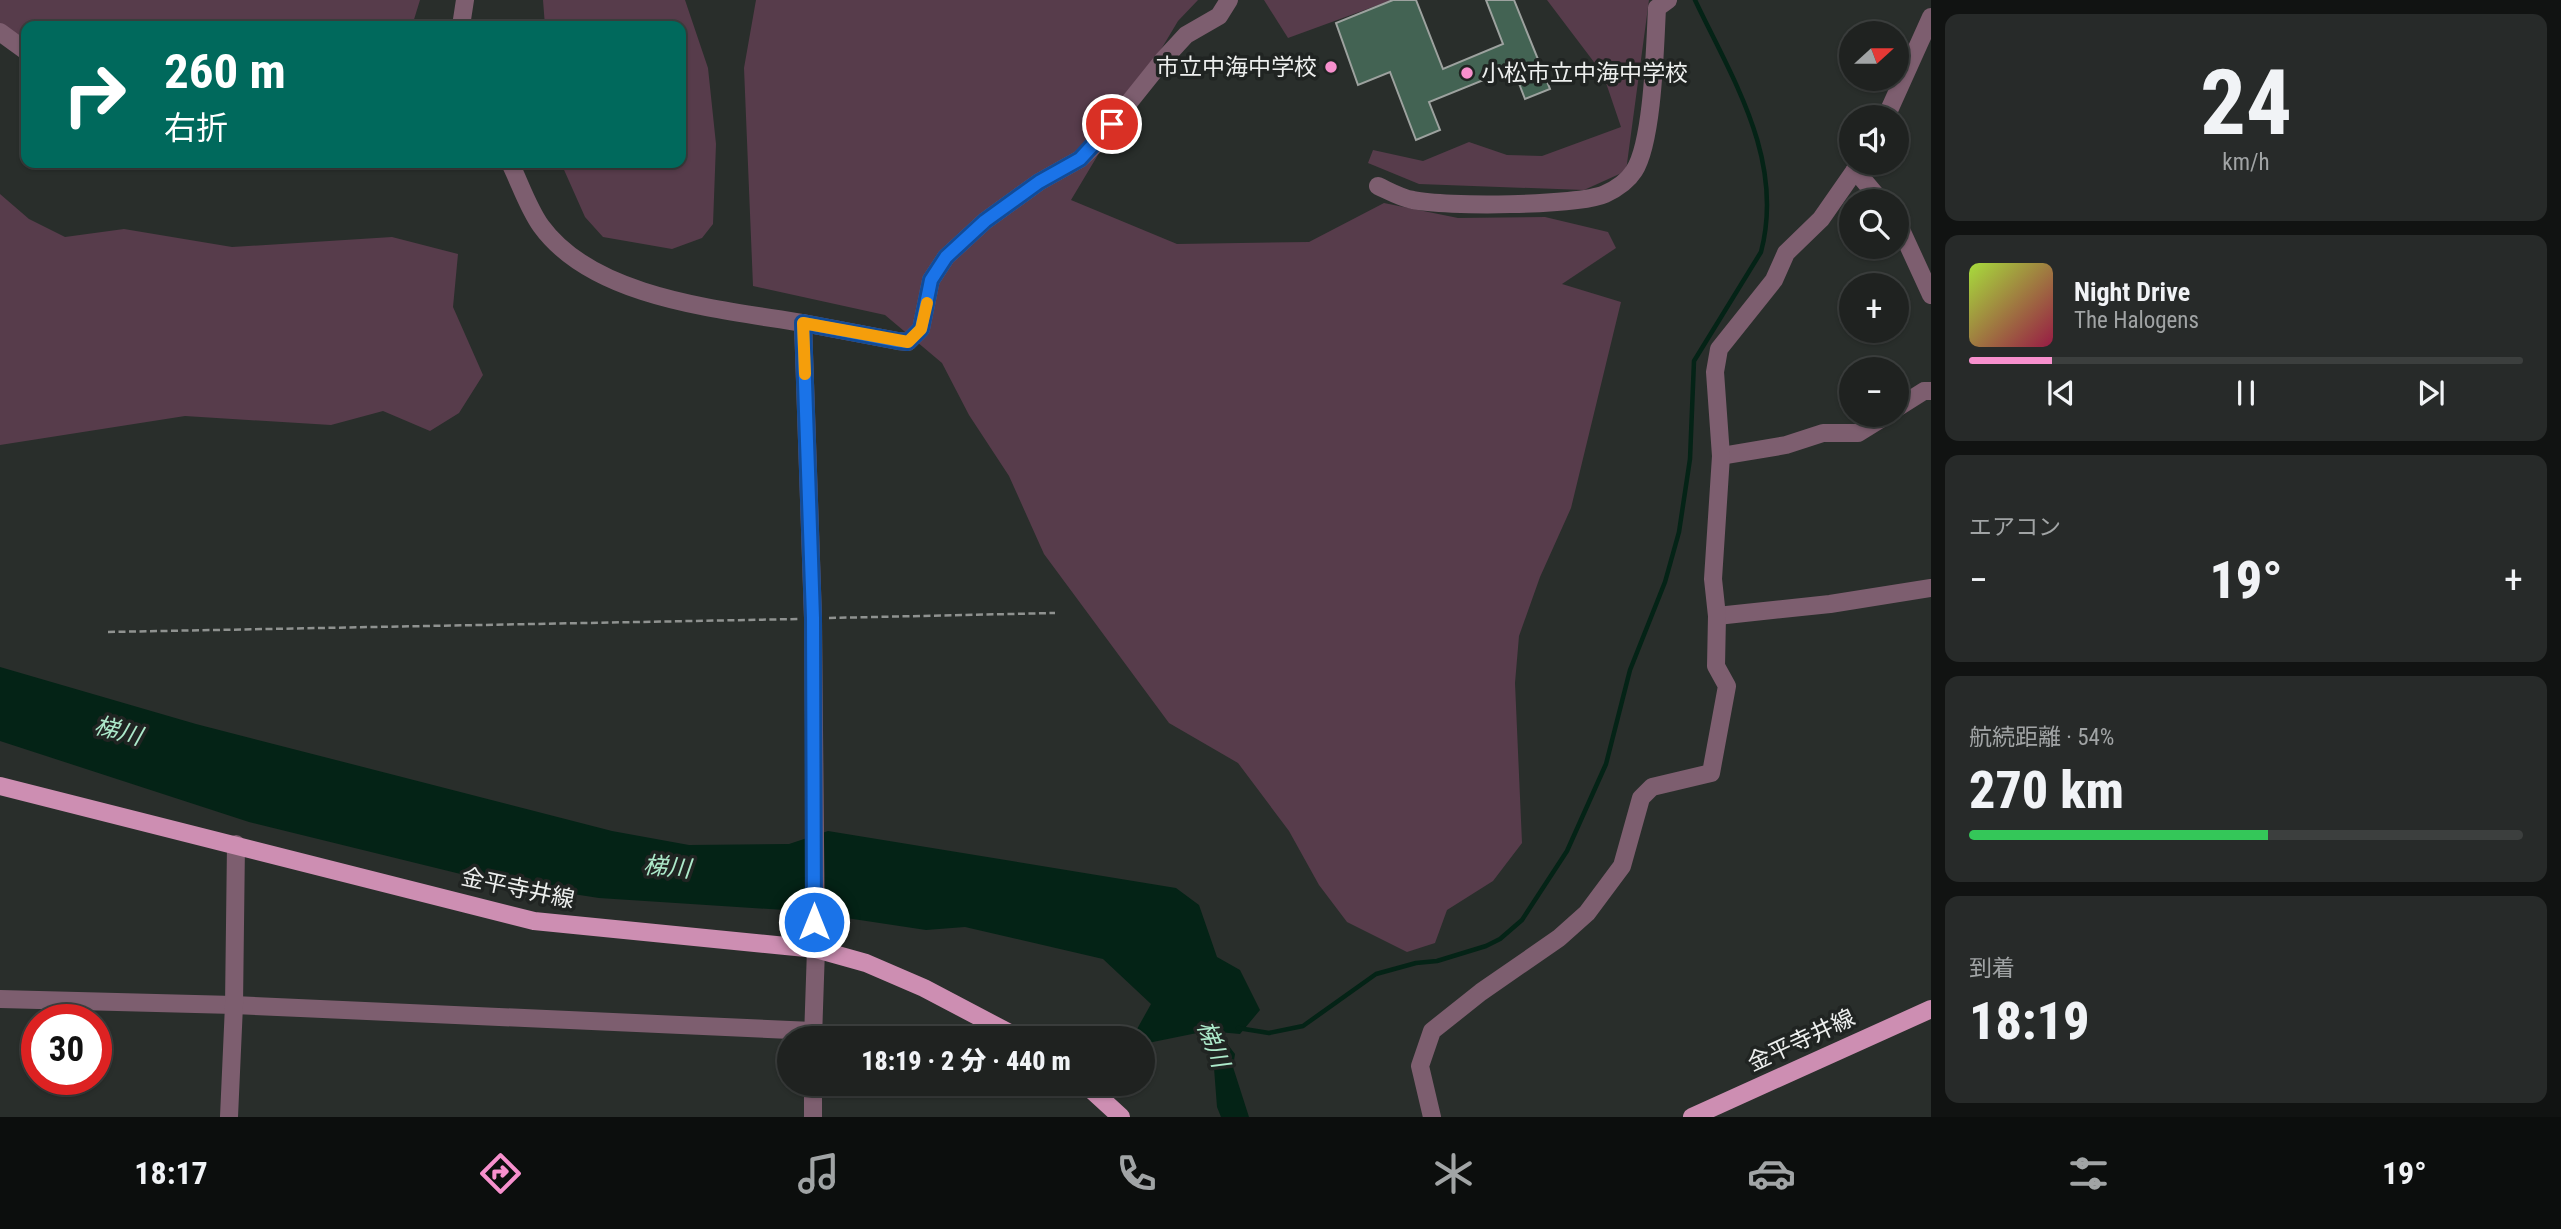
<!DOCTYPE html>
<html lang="ja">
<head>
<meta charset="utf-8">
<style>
  :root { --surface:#1f2220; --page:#272a29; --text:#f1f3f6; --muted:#a1a4a5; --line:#3c3f3e; --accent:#f790cd }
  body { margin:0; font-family:"Roboto Condensed","Noto Sans JP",sans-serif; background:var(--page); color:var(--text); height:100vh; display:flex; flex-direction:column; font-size:26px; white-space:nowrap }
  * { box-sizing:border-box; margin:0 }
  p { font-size:23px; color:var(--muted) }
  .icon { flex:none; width:38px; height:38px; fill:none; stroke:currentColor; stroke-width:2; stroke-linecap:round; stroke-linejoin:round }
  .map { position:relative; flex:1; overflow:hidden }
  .panel { display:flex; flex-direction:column; gap:14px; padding:14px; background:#111312; width:630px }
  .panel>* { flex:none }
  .hud { position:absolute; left:21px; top:21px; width:665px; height:147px; border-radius:14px; box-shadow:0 2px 5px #0004,0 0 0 2px var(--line); background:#00695c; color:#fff; overflow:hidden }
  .needle { width:46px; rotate:69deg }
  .tools { position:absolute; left:1839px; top:21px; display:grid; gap:14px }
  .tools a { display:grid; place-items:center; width:70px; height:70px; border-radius:50%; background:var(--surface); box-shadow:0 2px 5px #0004,0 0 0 2px var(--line); font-size:35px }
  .speed { position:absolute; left:21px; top:1004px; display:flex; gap:14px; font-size:35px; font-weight:700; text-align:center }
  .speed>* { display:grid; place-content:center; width:91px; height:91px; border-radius:50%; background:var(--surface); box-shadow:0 2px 5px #0004,0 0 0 2px var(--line); line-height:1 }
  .speed .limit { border:10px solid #d22; background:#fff; color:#111 }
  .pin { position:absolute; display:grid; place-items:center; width:60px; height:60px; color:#fff; margin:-30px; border:4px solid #fff; border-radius:50%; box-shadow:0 2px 7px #0007 }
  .me { position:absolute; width:77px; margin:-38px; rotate:0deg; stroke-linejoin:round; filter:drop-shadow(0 0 5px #0008) }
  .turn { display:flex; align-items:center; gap:24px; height:147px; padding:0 28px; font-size:32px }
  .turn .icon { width:91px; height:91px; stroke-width:2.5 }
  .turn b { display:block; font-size:49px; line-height:60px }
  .big { font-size:52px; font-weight:800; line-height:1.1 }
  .panel .tile { flex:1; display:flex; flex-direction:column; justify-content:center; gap:10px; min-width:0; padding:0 24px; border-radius:14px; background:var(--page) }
  .panel .dial { align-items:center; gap:0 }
  .dial b { font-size:91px; line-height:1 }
  .song { display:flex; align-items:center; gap:21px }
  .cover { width:84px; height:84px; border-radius:10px; background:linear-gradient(135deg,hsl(80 70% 55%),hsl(340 70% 35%)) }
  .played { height:7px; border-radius:4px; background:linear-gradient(90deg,var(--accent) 15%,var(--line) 15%) }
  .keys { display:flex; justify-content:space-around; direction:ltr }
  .heat { display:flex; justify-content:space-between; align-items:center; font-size:38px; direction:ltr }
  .charge { height:10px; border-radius:5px; background:linear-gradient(90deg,#34c759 54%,var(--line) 0) }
  .trip { position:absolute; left:777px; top:1026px; width:378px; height:70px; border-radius:35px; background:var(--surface); box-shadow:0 2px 5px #0004,0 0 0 2px var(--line); font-weight:800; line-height:70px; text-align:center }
  .dock { display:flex; height:112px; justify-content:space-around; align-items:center; background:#0c0e0d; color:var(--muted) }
  .dock .icon { width:49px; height:49px }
  .dock .selected { color:var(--accent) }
  .dock b { font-size:32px; color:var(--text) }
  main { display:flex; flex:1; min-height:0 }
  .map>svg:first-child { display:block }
  .green { fill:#573c4b }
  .water { fill:#042316 }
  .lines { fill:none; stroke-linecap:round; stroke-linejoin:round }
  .stream { stroke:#042316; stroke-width:4.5 }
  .building { fill:#436353; stroke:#9da29f; stroke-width:2 }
  .path { stroke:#8f9290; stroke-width:2.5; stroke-dasharray:7 3.5; stroke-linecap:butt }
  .minor { stroke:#7d5e6f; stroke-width:18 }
  .major { stroke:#cd8eb2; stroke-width:18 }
  .route-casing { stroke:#114b97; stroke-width:18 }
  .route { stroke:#1a73e8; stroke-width:12 }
  .slow { stroke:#f59e0b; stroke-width:12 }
  .poi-dot { fill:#f790cd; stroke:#202422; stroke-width:2.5 }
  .labels { text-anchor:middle; stroke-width:7; stroke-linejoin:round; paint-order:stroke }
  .poi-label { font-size:23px; fill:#edefee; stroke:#202422; text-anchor:end }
  .street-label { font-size:23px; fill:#edefee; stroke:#202422 }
  .water-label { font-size:24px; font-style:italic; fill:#adeacb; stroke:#202422 }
</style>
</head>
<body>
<main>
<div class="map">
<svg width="1931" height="1117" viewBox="0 0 1931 1117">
  <rect width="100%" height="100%" fill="#292e2b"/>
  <g class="green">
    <path d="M0 0H420L412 26H26V51L0 39Z"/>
    <path d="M543 0H685L708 68 716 144 713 224 702 238 672 249 603 237 585 217 561 163H681V26H545Z"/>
    <path d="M756 0H1198L1178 21 1071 200 1177 244 1309 242 1384 203 1458 218 1545 217 1608 232 1616 248 1562 284 1621 302 1571 508 1540 577 1519 636 1515 683 1522 843 1493 881 1447 910 1435 943 1407 952 1347 922 1319 885 1289 831 1238 763 1169 723 1044 554 1009 476 969 415 942 363 885 315 753 286 744 68Z"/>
    <path d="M1264 0H1392L1288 38Z"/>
    <path d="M1547 0H1649L1626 171 1584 190 1419 184 1368 163 1373 150 1423 161 1469 142 1507 155 1542 156 1621 127 1603 74Z"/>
    <path d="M0 194 29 219 65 237 124 229 232 247 392 237 458 254 453 307 483 375 459 413 430 431 383 411 331 425 185 416 0 445Z"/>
  </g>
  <path class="water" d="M0 667 196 724 612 831 689 845 789 844 828 831 1176 888 1199 905 1217 957 1240 970 1260 1010 1240 1034 1218 1032 1235 1054 1233 1067 1249 1117H1221L1217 1107 1213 1055 1202 1032 1143 1044V1038H1132L1151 1004 1103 959 965 927 926 930 800 911 599 898 489 881 249 822 0 741Z"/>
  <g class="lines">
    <path class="stream" d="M1238 1028 1269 1033 1303 1026 1376 974 1416 963 1437 961 1486 946 1500 939 1522 920 1567 851 1606 764 1630 670 1665 582 1679 532 1690 459 1694 361 1761 252C1785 160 1733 80 1695 0"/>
  </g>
  <path class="building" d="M1393 0H1416L1443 69 1503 44 1486 0H1514L1550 89 1525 99 1513 68 1429 102 1440 130 1416 140 1390 72 1358 85 1336 23Z"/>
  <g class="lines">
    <g class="path">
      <path d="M829 618 1055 613"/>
      <path d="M108 632 798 619"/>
    </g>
    <g class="minor">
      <path d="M461 26 465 0"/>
      <path d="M0 32 26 51"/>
      <path d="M1886 117 1931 17"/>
      <path d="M510 163C520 183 528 208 541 226 594 299 720 309 803 323L813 618 816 949 813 1038"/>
      <path d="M1855 170 1881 201"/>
      <path d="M1378 186C1389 191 1401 198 1413 200 1444 207 1578 206 1605 194 1616 189 1627 182 1634 171 1653 142 1655 46 1657 8L1668 0"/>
      <path d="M1897 221 1931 295"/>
      <path d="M803 323 898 341 908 342 921 329 931 280 946 257 985 221 1039 182 1080 159 1095 145 1163 60 1186 35 1219 16 1229 0"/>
      <path d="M1897 408 1924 391H1931"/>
      <path d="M1721 456 1786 445 1823 433H1858L1887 415"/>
      <path d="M1717 616 1830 604 1931 588"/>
      <path d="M0 999 234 1005 813 1031"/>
      <path d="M229 1117 234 1005 236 844"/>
      <path d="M813 1117V1083"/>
      <path d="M1432 1117 1420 1066 1432 1031 1481 992 1559 938 1587 913 1622 866 1641 798 1652 787 1711 773 1727 686 1716 666 1717 616 1713 579 1721 456 1715 372 1719 349 1774 280 1786 253 1821 219 1860 163"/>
    </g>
    <g class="major">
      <path d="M0 786 534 921 816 949 866 963 924 988 1019 1038"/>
      <path d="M1084 1083 1121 1117"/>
      <path d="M1692 1117 1931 1009"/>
    </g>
  </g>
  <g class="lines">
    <g class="route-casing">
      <path id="route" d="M814 922 813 618 803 323 898 341 908 342 921 329 931 280 946 257 985 221 1039 182 1080 159 1112 124"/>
    </g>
    <use href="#route" class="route"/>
    <path class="slow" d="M805 374 803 323 908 342 921 329 927 303"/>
  </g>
  <g class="poi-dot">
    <circle cx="1331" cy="67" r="7"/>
    <circle cx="1467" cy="73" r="7"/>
  </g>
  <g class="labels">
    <g class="poi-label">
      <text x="1317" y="75">市立中海中学校</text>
      <text x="1481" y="81" text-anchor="start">小松市立中海中学校</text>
    </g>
    <g class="street-label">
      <text transform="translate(518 888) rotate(12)" y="8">金平寺井線</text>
      <text transform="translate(1801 1040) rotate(-25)" y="8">金平寺井線</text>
    </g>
    <g class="water-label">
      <text transform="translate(118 731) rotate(15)" y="8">梯川</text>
      <text transform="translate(667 867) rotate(5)" y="8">梯川</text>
      <text transform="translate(1213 1044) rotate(69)" y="8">梯川</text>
    </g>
  </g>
</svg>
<div class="tools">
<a><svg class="needle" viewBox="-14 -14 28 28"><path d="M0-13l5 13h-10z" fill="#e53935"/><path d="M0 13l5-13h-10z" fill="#a1a4a5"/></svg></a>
<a><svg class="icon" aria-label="sound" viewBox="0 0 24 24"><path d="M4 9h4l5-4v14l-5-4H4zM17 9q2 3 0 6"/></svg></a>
<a><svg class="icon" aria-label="search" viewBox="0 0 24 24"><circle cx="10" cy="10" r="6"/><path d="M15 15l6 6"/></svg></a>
<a>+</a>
<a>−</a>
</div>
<div class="speed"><div class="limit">30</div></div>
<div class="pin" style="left:1112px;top:124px;background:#d93025"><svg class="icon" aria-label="arrive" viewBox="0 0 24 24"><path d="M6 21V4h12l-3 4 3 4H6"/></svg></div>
<svg class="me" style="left:814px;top:922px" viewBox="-20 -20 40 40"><circle r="17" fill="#1a73e8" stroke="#fff" stroke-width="3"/><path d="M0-11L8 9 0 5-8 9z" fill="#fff"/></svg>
<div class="trip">18:19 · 2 分 · 440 m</div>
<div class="hud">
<div class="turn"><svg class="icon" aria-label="right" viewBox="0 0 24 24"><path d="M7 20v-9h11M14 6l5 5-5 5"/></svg><div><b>260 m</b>右折</div></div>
</div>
</div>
<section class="panel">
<div class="tile dial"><b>24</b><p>km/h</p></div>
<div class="tile">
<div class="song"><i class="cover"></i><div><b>Night Drive</b><p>The Halogens</p></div></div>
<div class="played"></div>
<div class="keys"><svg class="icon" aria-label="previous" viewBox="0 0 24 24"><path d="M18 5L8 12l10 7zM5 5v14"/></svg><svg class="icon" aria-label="pause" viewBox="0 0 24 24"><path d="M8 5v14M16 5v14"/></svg><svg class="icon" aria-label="next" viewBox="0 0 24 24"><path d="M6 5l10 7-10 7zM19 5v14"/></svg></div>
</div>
<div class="tile"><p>エアコン</p>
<div class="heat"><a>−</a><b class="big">19°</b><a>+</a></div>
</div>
<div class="tile"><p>航続距離 · 54%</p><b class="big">270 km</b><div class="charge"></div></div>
<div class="tile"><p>到着</p><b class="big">18:19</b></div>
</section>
</main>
<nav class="dock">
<b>18:17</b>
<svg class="icon selected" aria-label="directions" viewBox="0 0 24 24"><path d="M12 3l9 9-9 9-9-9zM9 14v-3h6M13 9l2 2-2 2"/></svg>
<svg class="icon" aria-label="music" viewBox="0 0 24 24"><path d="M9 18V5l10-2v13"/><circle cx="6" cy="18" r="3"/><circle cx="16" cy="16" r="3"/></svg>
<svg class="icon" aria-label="phone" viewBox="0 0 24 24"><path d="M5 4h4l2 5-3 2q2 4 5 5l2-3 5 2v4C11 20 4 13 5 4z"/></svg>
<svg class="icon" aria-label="climate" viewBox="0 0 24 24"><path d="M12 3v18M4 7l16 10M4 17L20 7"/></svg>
<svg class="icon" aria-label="car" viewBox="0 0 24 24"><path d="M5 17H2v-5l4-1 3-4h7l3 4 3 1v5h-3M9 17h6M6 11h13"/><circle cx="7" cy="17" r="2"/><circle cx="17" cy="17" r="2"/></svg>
<svg class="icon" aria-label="filters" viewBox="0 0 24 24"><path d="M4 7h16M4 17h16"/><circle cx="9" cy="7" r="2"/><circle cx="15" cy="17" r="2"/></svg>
<b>19°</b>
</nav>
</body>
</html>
